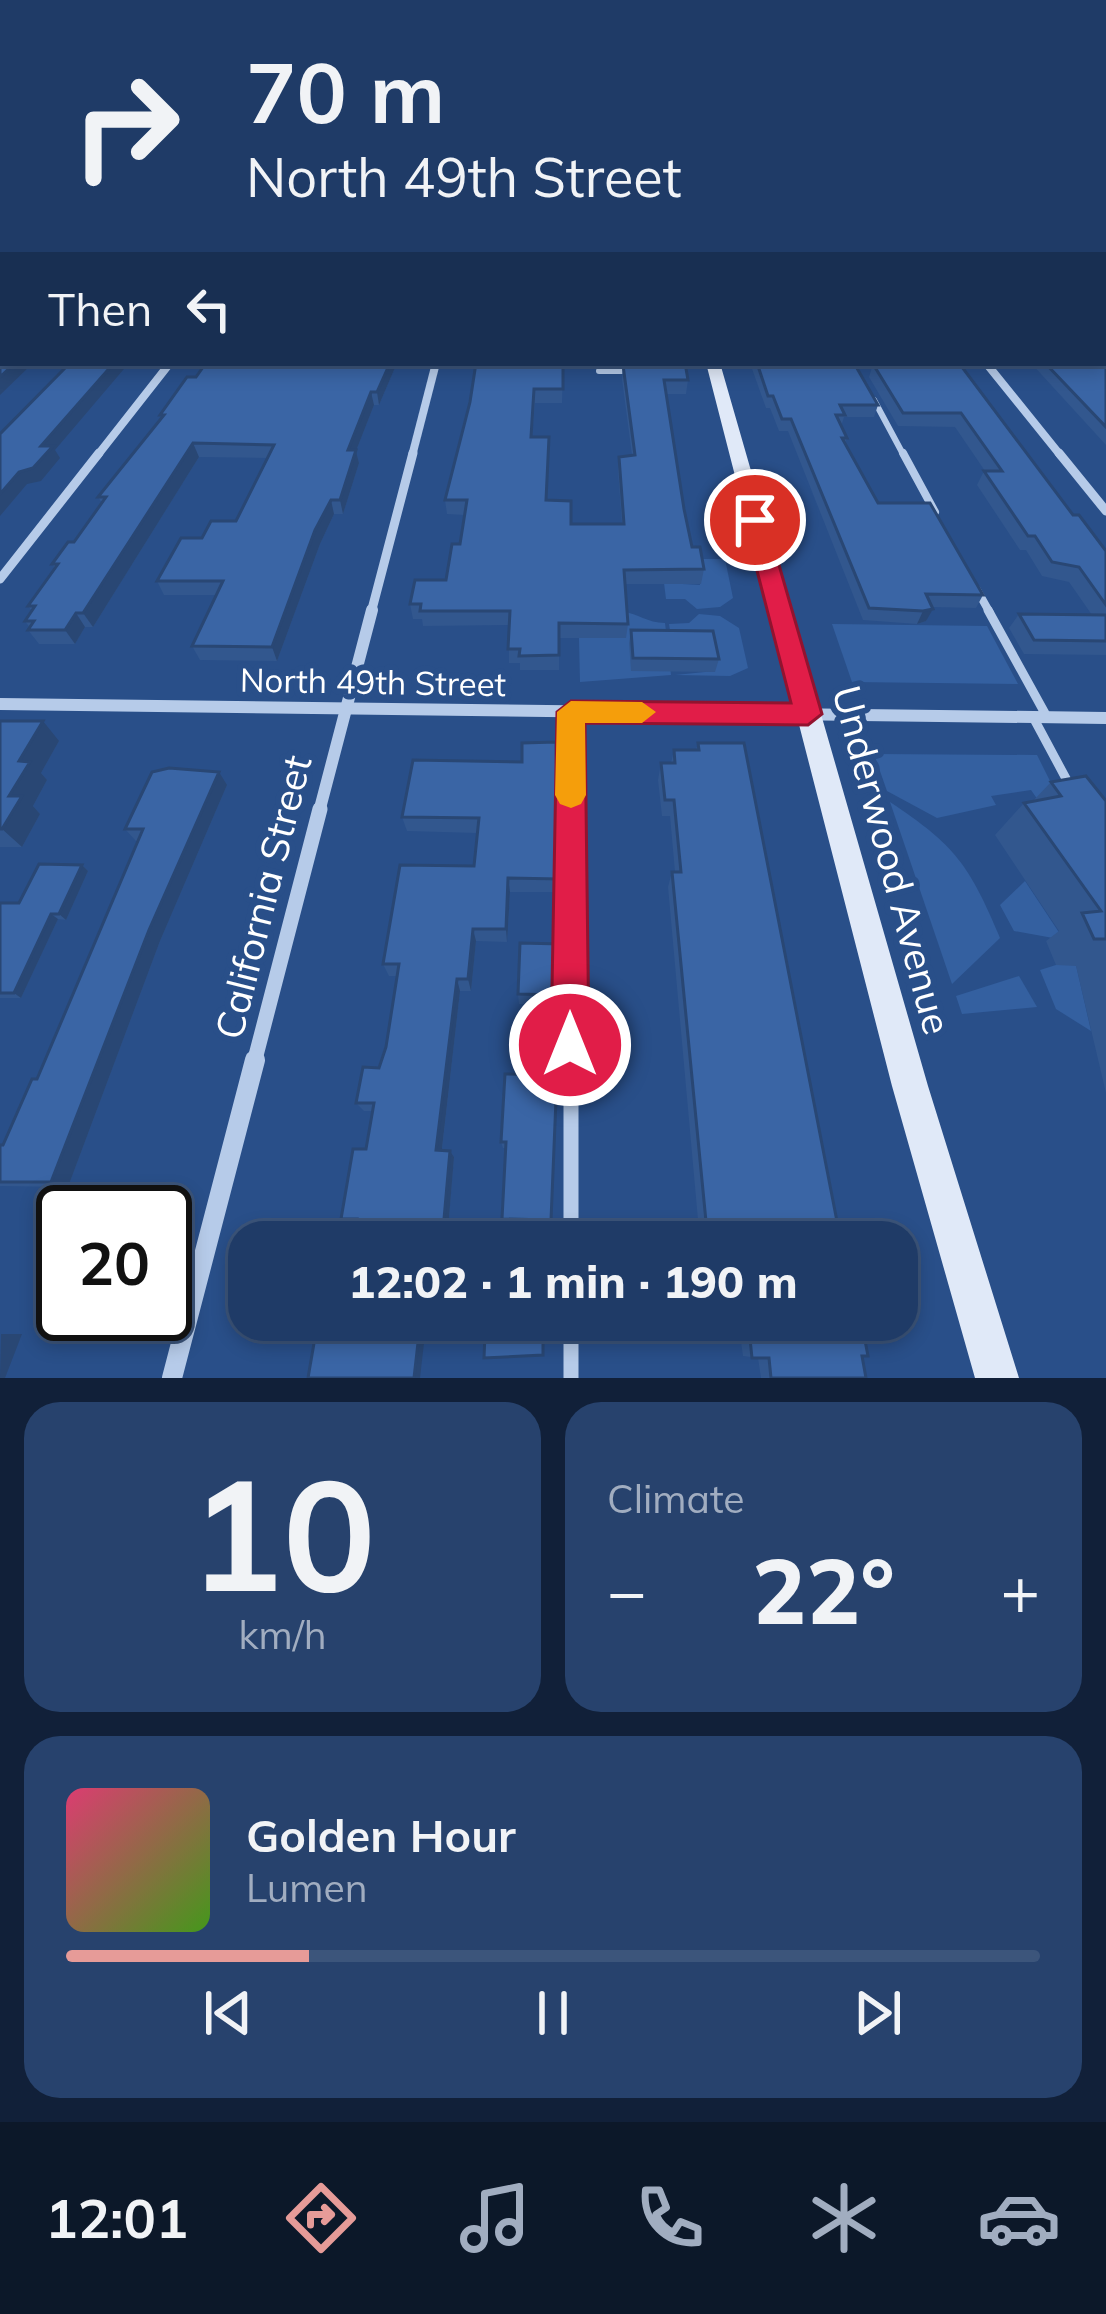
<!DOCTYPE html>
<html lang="en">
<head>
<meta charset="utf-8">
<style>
  :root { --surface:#1f3b67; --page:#27426d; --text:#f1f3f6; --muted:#a1adc0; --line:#3c557b; --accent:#e69b98 }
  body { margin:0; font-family:Mulish,sans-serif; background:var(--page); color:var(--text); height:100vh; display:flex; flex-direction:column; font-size:45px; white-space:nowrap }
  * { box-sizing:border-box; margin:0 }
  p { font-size:39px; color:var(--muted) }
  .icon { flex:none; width:66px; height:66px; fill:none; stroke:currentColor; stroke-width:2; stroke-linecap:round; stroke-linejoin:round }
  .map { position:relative; height:1378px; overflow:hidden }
  .details { display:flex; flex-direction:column; gap:24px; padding:24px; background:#112039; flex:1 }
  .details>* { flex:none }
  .banner { position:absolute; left:0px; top:0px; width:1107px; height:366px; box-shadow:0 6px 18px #0003,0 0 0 3px var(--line); background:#1f3b67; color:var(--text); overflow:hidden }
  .speed { position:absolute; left:36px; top:1185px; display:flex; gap:24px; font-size:60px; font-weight:700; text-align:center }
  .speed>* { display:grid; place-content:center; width:156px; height:156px; border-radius:50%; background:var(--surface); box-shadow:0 6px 18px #0003,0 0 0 3px var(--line); line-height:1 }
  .speed .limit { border:6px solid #111; border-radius:18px; background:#fff; color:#111 }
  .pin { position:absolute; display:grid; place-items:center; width:102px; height:102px; color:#fff; margin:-51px; border:6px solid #fff; border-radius:50%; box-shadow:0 3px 12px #0007 }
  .me { position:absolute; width:132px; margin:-66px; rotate:0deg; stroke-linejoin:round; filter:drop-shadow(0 0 9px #0008) }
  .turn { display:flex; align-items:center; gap:42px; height:252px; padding:0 48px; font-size:54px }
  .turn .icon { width:156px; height:156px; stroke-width:2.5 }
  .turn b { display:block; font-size:84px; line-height:102px }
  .then { display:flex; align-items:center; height:114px; padding:0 48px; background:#0003; gap:24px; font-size:45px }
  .big { font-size:90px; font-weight:800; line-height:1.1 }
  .details .widget { flex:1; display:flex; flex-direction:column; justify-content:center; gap:18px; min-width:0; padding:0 42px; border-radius:36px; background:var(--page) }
  .details .dial { align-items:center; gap:0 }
  .dial b { font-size:156px; line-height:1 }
  .song { display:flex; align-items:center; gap:36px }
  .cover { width:144px; height:144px; border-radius:18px; background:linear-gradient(135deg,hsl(340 70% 55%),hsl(100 70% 35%)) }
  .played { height:12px; border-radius:6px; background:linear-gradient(90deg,var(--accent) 25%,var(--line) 25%) }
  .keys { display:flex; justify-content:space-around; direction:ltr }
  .heat { display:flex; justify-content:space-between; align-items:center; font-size:66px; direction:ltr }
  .details .tiles { flex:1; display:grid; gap:24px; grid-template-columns:1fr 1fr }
  .widget:last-child { grid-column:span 2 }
  .trip { position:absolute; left:228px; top:1221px; width:690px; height:120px; border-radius:36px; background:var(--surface); box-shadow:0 6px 18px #0003,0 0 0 3px var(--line); font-weight:800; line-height:120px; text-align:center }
  .tab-bar { display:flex; height:192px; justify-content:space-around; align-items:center; background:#0c1829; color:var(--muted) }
  .tab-bar .icon { width:84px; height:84px }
  .tab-bar .selected { color:var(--accent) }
  .tab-bar b { font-size:54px; color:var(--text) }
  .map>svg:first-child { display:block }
  .green { fill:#3460a0 }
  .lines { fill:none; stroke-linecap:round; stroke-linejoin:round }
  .service-far4 { stroke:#b6cbe9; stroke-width:6 }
  .service-far3 { stroke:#b6cbe9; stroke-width:8 }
  .service-far2 { stroke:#b6cbe9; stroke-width:9 }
  .service-far1 { stroke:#b6cbe9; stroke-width:12 }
  .service { stroke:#b6cbe9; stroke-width:15 }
  .minor-far4 { stroke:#b6cbe9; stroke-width:8 }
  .minor-far3 { stroke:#b6cbe9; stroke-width:9 }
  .minor-far2 { stroke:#b6cbe9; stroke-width:12 }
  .minor-far1 { stroke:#b6cbe9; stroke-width:15 }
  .minor { stroke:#b6cbe9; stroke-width:20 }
  .secondary { fill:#e0e9f8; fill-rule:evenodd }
  .wall { fill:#32578e }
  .shaded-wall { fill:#294774 }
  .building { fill:#3a65a5; stroke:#294774; stroke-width:3 }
  .route { fill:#e11d48; stroke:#92132f; stroke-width:3 }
  .slow { fill:#f59e0b }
  .labels { text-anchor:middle; stroke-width:12; stroke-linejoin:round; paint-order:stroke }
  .street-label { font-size:33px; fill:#fff; stroke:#294f89 }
  .near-street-label { font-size:39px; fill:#fff; stroke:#294f89 }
</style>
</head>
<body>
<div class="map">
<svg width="1106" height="1378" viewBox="0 0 1106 1378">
  <rect width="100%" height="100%" fill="#294f89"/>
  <g class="green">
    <path d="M696 559H725L733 598 720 607 697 609 685 599H666L664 583 700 585Z"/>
    <path d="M623 612C638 613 647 623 665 623L671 675 580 682 579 638Z"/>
    <path d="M699 614 720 616 739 628 748 668 730 676 675 675 715 671 672 644 669 624 689 623Z"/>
    <path d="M832 624 987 626 1018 684 852 682Z"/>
    <path d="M874 754 1037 755 1075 831 1045 810 1031 790 991 796 996 805 937 818 887 791Z"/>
    <path d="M890 802C956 846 969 865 1000 938L952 984Z"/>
    <path d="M1025 881 1064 940 1014 931 1000 905Z"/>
    <path d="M1056 965H1076L1091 1031 1056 1009 1040 970Z"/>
    <path d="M1019 976 1037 1007 962 1014 956 996Z"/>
  </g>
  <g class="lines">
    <g class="service-far4">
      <path d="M599 371H629"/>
      <path d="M874 400 904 456"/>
    </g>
    <g class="service-far3">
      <path d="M903 453 935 512"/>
      <path d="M977 590 990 613"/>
    </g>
    <g class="service-far2">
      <path d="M988 610 1047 717"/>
      <path d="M571 712V812"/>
      <path d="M1033 717 1070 786"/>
    </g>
    <path class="service-far1" d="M571 809V1063"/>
    <g class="service">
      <path d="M571 1060V1242"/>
      <path d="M571 1320V1378"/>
    </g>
    <g class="minor-far4">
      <path d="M986 363 1061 456"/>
      <path d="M97 456 170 363"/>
      <path d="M412 456 436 363"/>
    </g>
    <g class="minor-far3">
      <path d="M1059 453 1106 511"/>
      <path d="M0 579 99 453"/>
      <path d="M371 613 413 453"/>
    </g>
    <g class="minor-far2">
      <path d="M0 704 1106 718"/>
      <path d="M319 812 372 610"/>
    </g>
    <path class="minor-far1" d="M254 1063 320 809"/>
    <path class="minor" d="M172 1378 255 1060"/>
    <path class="secondary" d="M706 363H720L928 1086 1019 1378H975L892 1086Z"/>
  </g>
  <g class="wall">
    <path d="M1106 266V445L1031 363H1104Z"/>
    <path d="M397 363 379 405H374L356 451 359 463 343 514H334L320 544 277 661 200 660 192 646 216 595H164L157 581 202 538 236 521 267 458 199 457 93 627H85L75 644H39L28 630 30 628 25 621 32 611 28 606 55 568 52 564 74 542 102 503 98 497 161 418 160 415Z"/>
    <path d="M563 363 562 403H535L532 437 547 500 571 524H622L618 471 619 457 632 455 622 379 623 365 639 364 615 363H685L688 380 686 394H666L684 509 692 547 704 569 701 584H625L628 624 626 638H559V670H520V663H509V625L423 626 422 619H413L410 604 446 580 460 544 465 515 447 514 445 500 470 402Z"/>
    <path d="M750 363H854L878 405 874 417H844L841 427 847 438 845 443 878 503 983 595 976 608 932 607 926 621 917 624 863 620 788 431H779L770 408H766Z"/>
    <path d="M906 363H959L1073 515 1106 551V655L1024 654 1009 628 1019 614 1092 615 1069 582 1042 576 1026 550H1020L977 485 984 471H985L955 427 898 426 869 377 873 364H907Z"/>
    <path d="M631 630 719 659 715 672 631 671 629 643Z"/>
    <path d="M0 721 59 741 41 773 47 780 33 806 40 814 22 847H0Z"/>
    <path d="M556 742 559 892H510L507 942 476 941 471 991H460L442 1150 450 1151 454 1157 447 1242H353L356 1223H350L341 1219 366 1149 372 1111H364L356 1103 379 1068 386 1047 397 976H389L383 964 474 866 477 833 407 831 402 817 522 762Z"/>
    <path d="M698 743 841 1242H700L668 887 672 872H675L670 816H662L658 780 661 763H671L674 750H696Z"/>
    <path d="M1051 782 1106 801V1093L1076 966 1056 965 1046 941 1059 931 995 835 1024 803 1033 801Z"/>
    <path d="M227 785 160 941 68 1187 0 1186V1145H3L37 1079 138 841H136L125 829Z"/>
    <path d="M82 865 88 871 66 920 58 919 21 998H0V903H19Z"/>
    <path d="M561 944 560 1004H519L518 994Z"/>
    <path d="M557 1075 551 1224 504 1223 502 1219 506 1148H503L501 1142Z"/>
    <path d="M738 1320H861L862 1356 866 1378H761L758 1358 743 1356Z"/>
  </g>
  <g class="shaded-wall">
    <path d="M15 363H33L0 395V377Z"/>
    <path d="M114 363H129L55 450 60 458 41 481 27 484 0 516V494Z"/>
    <path d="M390 363H397L379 405 377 392Z"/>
    <path d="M371 392 374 405 356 451 359 463 343 514 340 500 348 450Z"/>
    <path d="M193 443 199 457 93 627 83 613Z"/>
    <path d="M331 500 334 514 320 544 277 661 272 647 315 530Z"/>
    <path d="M933 609 926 621 917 624 923 611Z"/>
    <path d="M76 613 85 627 75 644 65 630Z"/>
    <path d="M43 721 59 741 41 773 47 780 33 806 40 814 22 847 2 829 19 761Z"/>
    <path d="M219 772 227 785 160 941 68 1187 51 1182 149 930Z"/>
    <path d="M82 865 88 871 66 920 59 914Z"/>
    <path d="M508 878 510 892 507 942 506 929Z"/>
    <path d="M51 914 58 919 21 998 14 993Z"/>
    <path d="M473 929 476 941 471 991 468 979Z"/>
    <path d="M457 979 460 991 441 1157 436 1150Z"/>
    <path d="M450 1151 454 1157 447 1242H442Z"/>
    <path d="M1 1334H22L5 1378H0Z"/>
    <path d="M419 1334H425L420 1378H414Z"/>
  </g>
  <g class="building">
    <path d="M0 152H3V243L0 245Z"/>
    <path d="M1104 152H1106V225L1104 223Z"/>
    <path d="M1104 264 1106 266V427L1045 363H1104Z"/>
    <path d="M3 308V337L1 339H3V363H15L0 377V319Z"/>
    <path d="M70 363H114L41 446H53L33 468 19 472 0 494V434Z"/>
    <path d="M206 363H390L377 392H371L348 450H356L340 500H331L315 530 272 647 192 646 223 581H157L181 538H202L211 521H236L274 445 193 443 83 613H76L65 630H28L34 621H25L35 606H28L58 564H52L68 542H74L106 497H98L164 415H160L187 377H196Z"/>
    <path d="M476 363H563V389H534L531 437H549L546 500 571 501V524H624L619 457 635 455 623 365 685 363 688 380H664L684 509 692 547H700L704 569 624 570 628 624 559 623V655L519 656 520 649H508L510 611H420L421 604H410L415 580H446L452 544H460L467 500H445L470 402Z"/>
    <path d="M757 363H854L878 405H840L845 415H836L847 438H842L878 503H930L983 595 926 594 933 609 923 611 869 608 791 419H782L773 396H768Z"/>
    <path d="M919 363H959L1073 515H1079L1106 551V605L1079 567 1052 562 1035 536H1028L984 471H1002L961 413H903L873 364 920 365Z"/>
    <path d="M1019 614 1106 615V641L1034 640Z"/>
    <path d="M631 630 713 631 719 659 633 658Z"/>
    <path d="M0 721H43L19 761 30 762 9 796H22L2 829H0Z"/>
    <path d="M556 742 559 879 508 878 506 929H473L468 979H457L436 1150 450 1151 442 1242H353L357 1219H341L353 1149H366L374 1103H356L363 1067 379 1068 386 1047 399 964H383L400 865 474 866 479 818 402 817 413 760 522 762V743Z"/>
    <path d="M698 743H744L841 1242H708L672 872H681L674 800H665L661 763H675L674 750H699Z"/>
    <path d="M169 768 219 772 149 930 51 1182H0V1145H3L32 1079H37L143 829H125L152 772Z"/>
    <path d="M1086 776 1106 801V939H1094L1082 913 1101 911 1024 803 1061 796 1051 782Z"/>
    <path d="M39 864 82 865 59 914H51L14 993H0V903H19Z"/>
    <path d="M520 943 561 944V995L518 994Z"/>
    <path d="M505 1074 557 1075 551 1220 502 1219 506 1142H501Z"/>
    <path d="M318 1320H543V1355L484 1358 485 1334H419L414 1378H308Z"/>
    <path d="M748 1320H861L868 1356H862L866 1378H771L769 1358H752Z"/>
  </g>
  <linearGradient id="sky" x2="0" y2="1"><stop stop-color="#172b4b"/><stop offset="0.44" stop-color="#436397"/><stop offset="1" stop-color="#436397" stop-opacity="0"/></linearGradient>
  <rect width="1106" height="344" fill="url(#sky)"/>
  <path class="route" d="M755 514 766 520 822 714 808 725 585 723 589 1045 584 1059 570 1064 556 1059 551 1045 557 712 571 701 791 703 744 520Z"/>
  <path class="slow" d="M571 701 642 702 656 712 642 723H585L586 795 581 804 571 808 560 804 555 795 557 712Z"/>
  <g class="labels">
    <g class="street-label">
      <text transform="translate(373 682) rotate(1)" y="12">North 49th Street</text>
    </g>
    <g class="near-street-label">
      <text transform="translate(892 860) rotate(75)" y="14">Underwood Avenue</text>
      <text transform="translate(263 897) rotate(-76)" y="14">California Street</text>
    </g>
  </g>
</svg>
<div class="speed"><div class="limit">20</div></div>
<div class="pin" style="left:755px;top:520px;background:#d93025"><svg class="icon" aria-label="arrive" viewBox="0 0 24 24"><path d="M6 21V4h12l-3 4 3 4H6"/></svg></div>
<svg class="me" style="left:570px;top:1045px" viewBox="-20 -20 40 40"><circle r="17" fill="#e11d48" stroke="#fff" stroke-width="3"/><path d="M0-11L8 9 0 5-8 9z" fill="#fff"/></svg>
<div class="trip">12:02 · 1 min · 190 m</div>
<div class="banner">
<div class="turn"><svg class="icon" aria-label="right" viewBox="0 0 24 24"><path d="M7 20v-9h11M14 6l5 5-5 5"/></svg><div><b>70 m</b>North 49th Street</div></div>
<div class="then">Then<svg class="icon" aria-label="left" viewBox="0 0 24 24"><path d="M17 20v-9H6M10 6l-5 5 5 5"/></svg></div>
</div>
</div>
<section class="details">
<div class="tiles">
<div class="widget dial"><b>10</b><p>km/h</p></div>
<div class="widget"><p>Climate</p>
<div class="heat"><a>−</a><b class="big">22°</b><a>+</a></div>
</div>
<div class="widget">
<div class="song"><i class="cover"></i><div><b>Golden Hour</b><p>Lumen</p></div></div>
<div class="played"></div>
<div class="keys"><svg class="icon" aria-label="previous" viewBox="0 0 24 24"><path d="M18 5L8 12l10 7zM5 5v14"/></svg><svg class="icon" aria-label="pause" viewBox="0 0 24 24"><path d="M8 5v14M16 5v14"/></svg><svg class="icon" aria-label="next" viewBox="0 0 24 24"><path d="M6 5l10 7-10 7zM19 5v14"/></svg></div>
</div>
</div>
</section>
<nav class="tab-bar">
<b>12:01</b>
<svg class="icon selected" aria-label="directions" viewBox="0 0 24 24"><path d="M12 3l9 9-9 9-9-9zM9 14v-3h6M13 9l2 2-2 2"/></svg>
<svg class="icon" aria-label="music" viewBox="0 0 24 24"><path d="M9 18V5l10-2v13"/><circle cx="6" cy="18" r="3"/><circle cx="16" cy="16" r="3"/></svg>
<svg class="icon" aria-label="phone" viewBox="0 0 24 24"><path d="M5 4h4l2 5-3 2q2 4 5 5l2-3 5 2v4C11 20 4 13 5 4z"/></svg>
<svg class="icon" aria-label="climate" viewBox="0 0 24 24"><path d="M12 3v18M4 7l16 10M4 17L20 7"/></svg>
<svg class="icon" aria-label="car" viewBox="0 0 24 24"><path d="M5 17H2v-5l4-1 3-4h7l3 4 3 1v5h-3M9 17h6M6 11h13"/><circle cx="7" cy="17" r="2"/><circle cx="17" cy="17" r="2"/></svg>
</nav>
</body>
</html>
